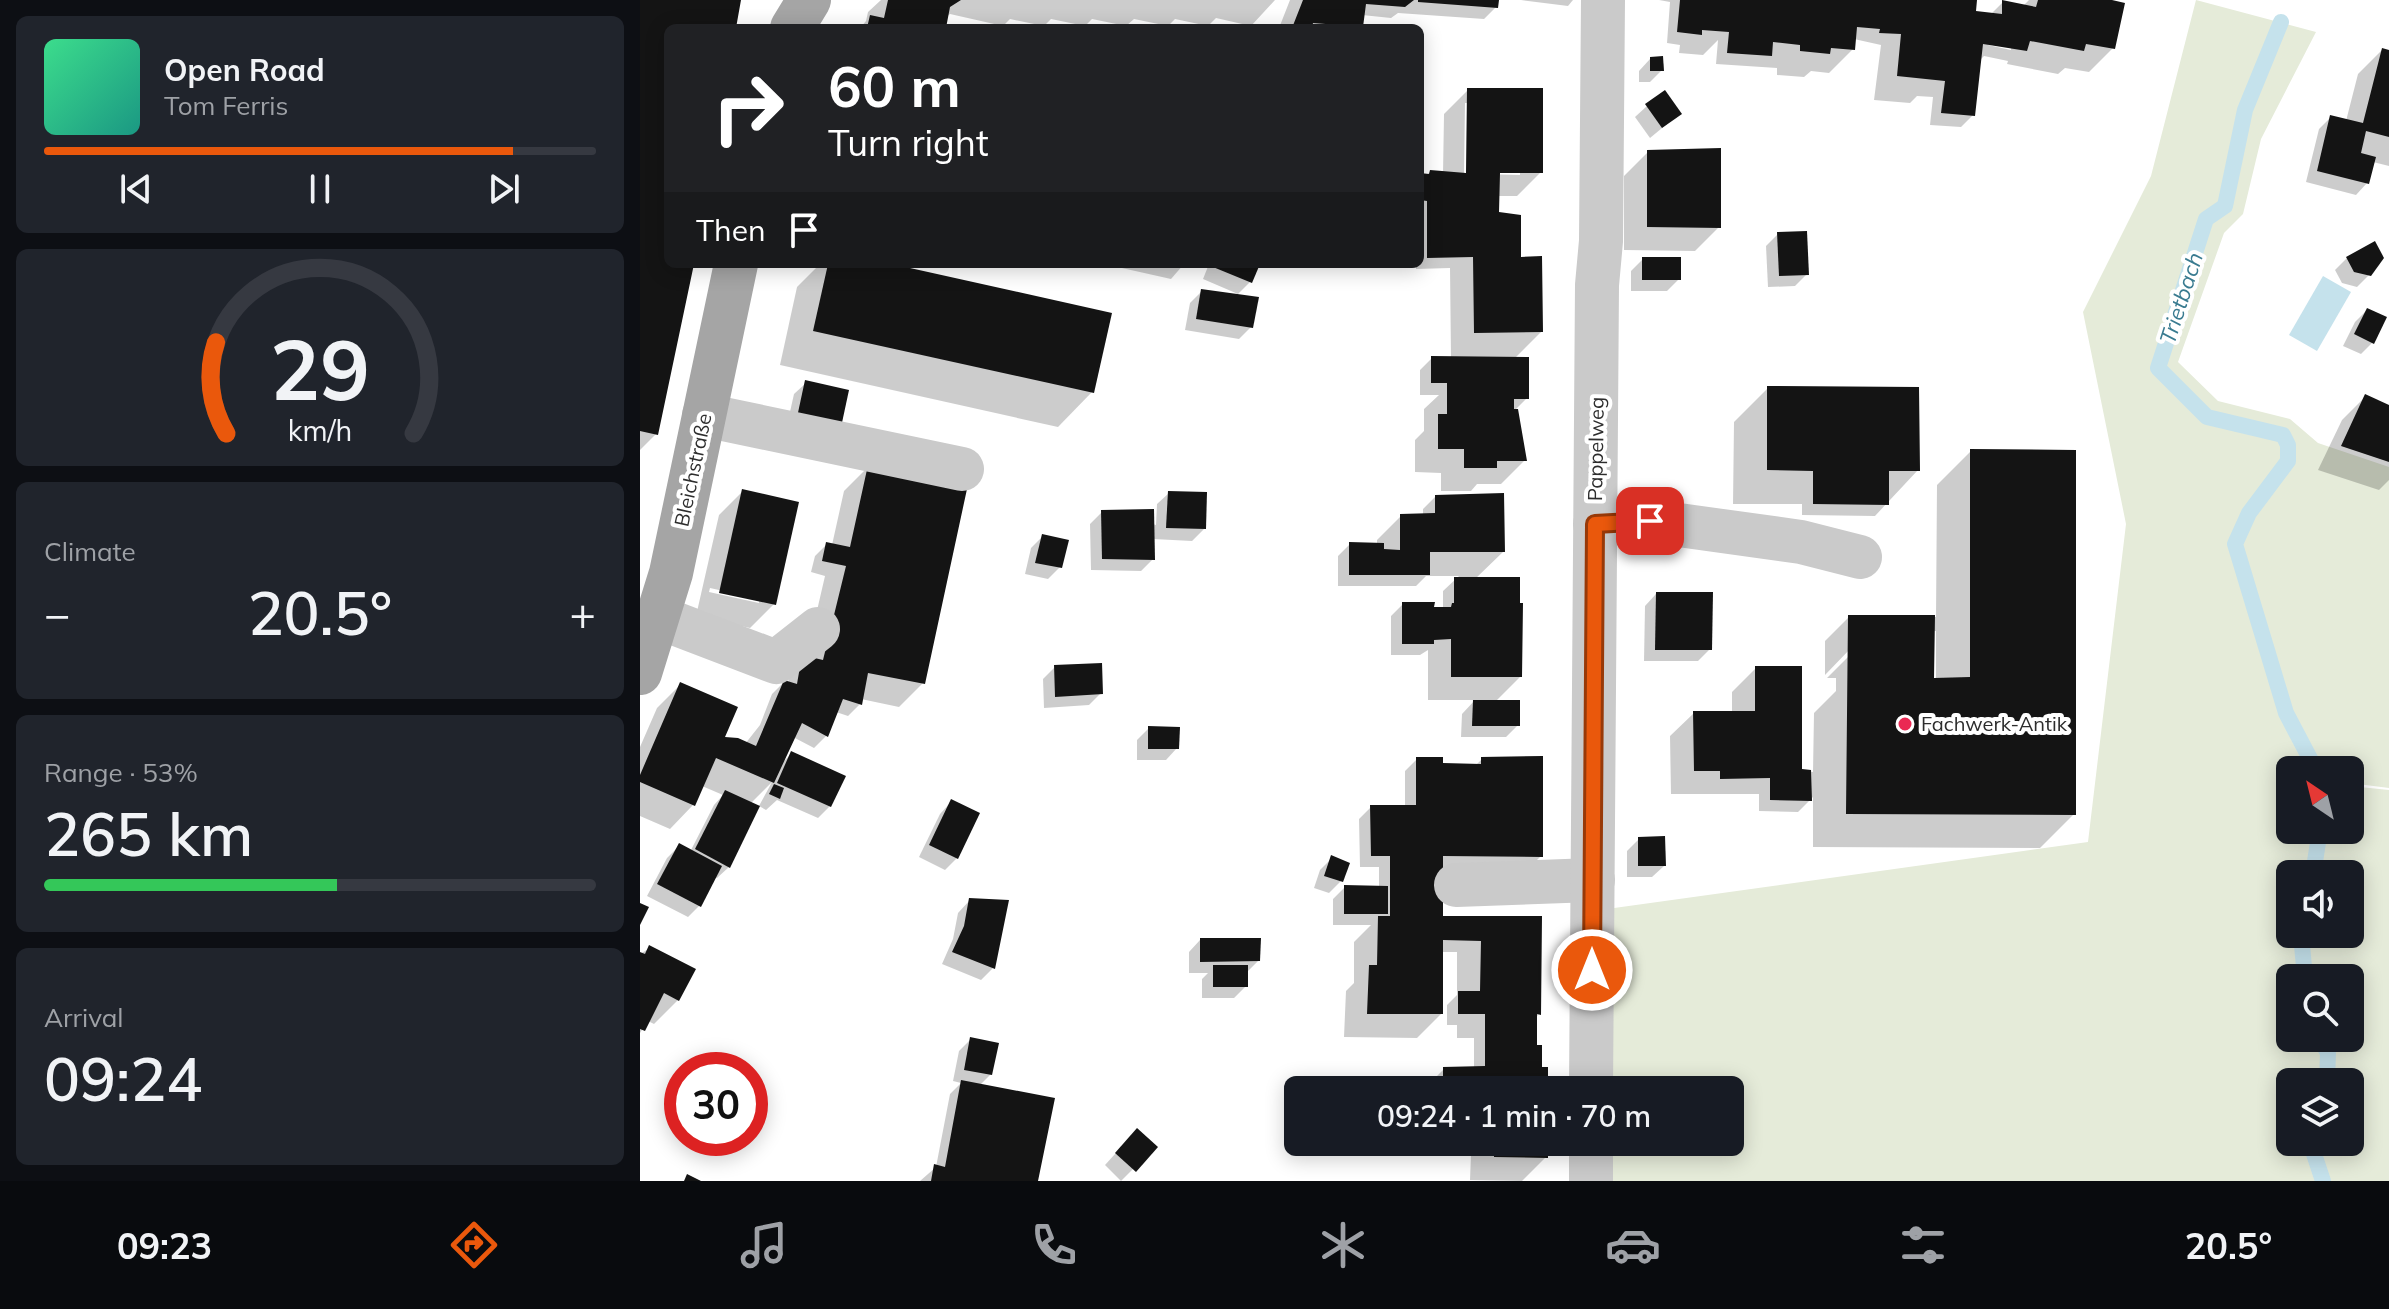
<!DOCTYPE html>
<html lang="en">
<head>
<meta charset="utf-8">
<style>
  :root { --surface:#171b24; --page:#20242c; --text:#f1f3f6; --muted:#9ea1a6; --line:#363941; --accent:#ea580c }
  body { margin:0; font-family:Mulish,sans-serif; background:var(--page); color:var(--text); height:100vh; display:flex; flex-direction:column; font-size:30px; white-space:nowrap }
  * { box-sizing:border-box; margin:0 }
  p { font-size:26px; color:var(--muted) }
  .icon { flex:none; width:44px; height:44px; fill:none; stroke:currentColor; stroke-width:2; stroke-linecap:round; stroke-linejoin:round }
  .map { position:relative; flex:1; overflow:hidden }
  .details { display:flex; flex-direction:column; gap:16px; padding:16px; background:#0d0f14; width:640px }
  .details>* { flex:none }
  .guide { position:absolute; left:24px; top:24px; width:760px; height:244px; border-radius:12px; box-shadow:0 4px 20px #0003; background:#202124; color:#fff; overflow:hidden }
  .needle { width:52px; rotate:325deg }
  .buttons { position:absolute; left:1636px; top:756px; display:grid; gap:16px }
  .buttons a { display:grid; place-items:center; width:88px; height:88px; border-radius:12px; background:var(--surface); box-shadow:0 4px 20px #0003; font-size:40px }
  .speed { position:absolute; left:24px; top:1052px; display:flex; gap:16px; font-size:40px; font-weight:700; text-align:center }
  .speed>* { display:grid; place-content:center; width:104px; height:104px; border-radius:50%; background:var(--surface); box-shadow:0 4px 20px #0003; line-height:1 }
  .speed .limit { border:12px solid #d22; background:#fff; color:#111 }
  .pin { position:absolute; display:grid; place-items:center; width:68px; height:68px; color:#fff; margin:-34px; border-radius:16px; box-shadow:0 4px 12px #0006 }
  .me { position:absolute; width:88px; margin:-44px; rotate:0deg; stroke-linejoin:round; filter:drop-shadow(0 0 6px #0008) }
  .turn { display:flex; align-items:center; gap:28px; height:168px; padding:0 32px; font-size:36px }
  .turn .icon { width:104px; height:104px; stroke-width:2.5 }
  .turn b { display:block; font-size:56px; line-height:68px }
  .then { display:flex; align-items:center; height:76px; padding:0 32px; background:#0003; gap:16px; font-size:30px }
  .big { font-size:60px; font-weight:600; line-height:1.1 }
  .details .widget { flex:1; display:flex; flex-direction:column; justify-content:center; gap:12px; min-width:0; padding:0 28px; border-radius:12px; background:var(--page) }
  .details .dial { align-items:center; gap:0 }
  .dial svg { height:208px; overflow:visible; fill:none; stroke:var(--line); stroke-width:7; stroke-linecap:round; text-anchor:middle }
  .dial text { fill:var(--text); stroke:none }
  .song { display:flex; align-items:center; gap:24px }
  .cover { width:96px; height:96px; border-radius:12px; background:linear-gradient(135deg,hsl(150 70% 55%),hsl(170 70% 35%)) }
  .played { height:8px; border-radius:4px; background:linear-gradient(90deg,var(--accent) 85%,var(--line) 85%) }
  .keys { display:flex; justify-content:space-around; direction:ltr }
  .heat { display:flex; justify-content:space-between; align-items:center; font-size:44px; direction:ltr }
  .charge { height:12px; border-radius:6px; background:linear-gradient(90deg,#34c759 53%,var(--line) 0) }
  .trip { position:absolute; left:644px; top:1076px; width:460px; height:80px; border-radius:12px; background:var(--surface); box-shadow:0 4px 20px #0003; font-weight:600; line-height:80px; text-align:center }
  .tabs { display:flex; height:128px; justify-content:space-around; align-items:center; background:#090b0e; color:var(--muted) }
  .tabs .icon { width:56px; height:56px }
  .tabs .selected { color:var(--accent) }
  .tabs b { font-size:36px; color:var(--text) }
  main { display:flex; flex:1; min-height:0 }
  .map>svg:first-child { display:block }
  .green { fill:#e5ebd9; fill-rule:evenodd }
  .water { fill:#c5e2ec }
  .shadow { fill:#0003; fill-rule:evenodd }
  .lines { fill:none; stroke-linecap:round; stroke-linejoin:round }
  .stream { stroke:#c5e2ec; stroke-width:16 }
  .building { fill:#141414 }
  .minor { stroke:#cacaca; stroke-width:44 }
  .major { stroke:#a5a5a5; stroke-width:44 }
  .route-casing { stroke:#983908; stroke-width:20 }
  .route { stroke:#ea580c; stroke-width:14 }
  .poi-dot { fill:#ea2953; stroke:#fff; stroke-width:3 }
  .labels { text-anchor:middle; stroke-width:8; stroke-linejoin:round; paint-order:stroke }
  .street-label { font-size:20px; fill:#2d2d2d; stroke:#fff }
  .poi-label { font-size:20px; fill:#2d2d2d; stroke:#fff; text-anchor:start }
  .water-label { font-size:22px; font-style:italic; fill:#397b90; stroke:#fff }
</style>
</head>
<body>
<main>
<section class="details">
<div class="widget">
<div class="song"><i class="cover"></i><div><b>Open Road</b><p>Tom Ferris</p></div></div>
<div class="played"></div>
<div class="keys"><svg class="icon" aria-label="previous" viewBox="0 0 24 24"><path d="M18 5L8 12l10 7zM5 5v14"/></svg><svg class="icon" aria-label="pause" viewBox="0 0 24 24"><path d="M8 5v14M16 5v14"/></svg><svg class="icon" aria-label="next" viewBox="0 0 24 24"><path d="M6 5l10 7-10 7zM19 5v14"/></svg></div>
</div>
<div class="widget dial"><svg viewBox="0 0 100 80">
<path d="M14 69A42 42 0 1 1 86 69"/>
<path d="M14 69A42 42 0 0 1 10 34" stroke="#ea580c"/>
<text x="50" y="56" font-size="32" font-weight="700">29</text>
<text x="50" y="72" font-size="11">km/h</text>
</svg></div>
<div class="widget"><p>Climate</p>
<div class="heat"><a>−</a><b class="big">20.5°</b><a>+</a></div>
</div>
<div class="widget"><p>Range · 53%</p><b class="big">265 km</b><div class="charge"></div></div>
<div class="widget"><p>Arrival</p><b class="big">09:24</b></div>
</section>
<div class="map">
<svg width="1749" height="1181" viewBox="0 0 1749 1181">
  <rect width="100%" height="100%" fill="#fff"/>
  <path class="green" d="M1556 0 1676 32 1621 139 1603 214 1584 233 1538 362 1578 401 1650 419 1678 443 1749 467V788L1710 783V770H1650V830H1710V786L1749 790V1181H969V1142H1090V1090H968L967 909 1448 842 1486 524 1443 312 1511 176ZM1650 874H1710V934H1650ZM1650 978H1710V1038H1650ZM1650 1082H1710V1142H1650Z"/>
  <path class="water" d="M1683 276 1711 292 1677 351 1649 335Z"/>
  <g class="shadow">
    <path d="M0 0H99L94 28H28V264H52L16 434 0 450Z"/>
    <path d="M241 0H635L611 26 576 18 568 26 535 19 528 26 494 19 486 26 452 19 445 26 411 19 404 26 370 19 363 26 310 14 306 17 304 28H220L226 21 228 12Z"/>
    <path d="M650 0H857L856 7 844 19 758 13 751 18 722 15 720 28H639Z"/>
    <path d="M881 0H933L928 6Z"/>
    <path d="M1019 0H1335L1333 13 1350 15 1363 2 1383 6 1389 0H1462L1473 48 1449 72 1425 68 1418 74 1367 64 1368 61 1344 56 1339 61 1333 115 1321 127 1290 125 1293 97 1277 96 1270 103 1234 100 1241 45 1214 39 1213 49 1189 73 1171 71 1164 77 1137 75V68L1076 64 1078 40 1063 55 1039 53 1040 45 1027 43 1030 2ZM1348 41 1371 46V50L1348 45Z"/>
    <path d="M1742 50 1749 52V166L1733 162 1727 183 1716 195 1666 182 1679 129 1691 117 1706 121 1718 74Z"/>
    <path d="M1010 59 1022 70 1010 82H999V71Z"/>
    <path d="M828 90 901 172 877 196H857V212L879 259 901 332 874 359 887 398 876 409 885 460 861 484H837L831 491H801V473L775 472V440L784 431V409L799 395H780V370L792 358 811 359 810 268 776 269V264H780V175L786 176 790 172 803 173 804 114ZM825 103H829L828 174H824ZM880 171V175L841 174Z"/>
    <path d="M1007 106 1039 114 1010 138 995 117Z"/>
    <path d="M1008 152 1079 227 1055 251 984 250V176Z"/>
    <path d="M1138 234 1167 274 1155 286 1128 287 1126 246Z"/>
    <path d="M1707 258 1729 275 1717 287 1702 283 1695 270Z"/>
    <path d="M1003 259 1039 279 1027 291H991V271Z"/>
    <path d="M180 264H243L452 392 418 427 140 365 157 287Z"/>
    <path d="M464 264H544L531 279Z"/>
    <path d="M569 264H618L610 282 598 294 563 279Z"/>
    <path d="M562 291 611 327 599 339 545 330 550 303Z"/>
    <path d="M1727 310 1732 343 1721 354 1703 346 1715 322Z"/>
    <path d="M166 383 207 392 145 434 154 394Z"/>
    <path d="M1128 388 1278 470 1235 516 1162 515V504H1093L1094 422Z"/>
    <path d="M1726 396 1749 407V480L1739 490 1678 470 1702 420Z"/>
    <path d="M1331 451 1434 814 1400 848 1173 847V797L1158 812 1119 811V794H1031L1030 736 1054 713H1092V692L1116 668 1160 774 1163 771 1173 772 1174 713 1196 691V678H1187L1216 649 1213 646 1185 675V641L1209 617H1296L1297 485ZM1293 631H1296V679H1292Z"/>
    <path d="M228 467 283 683 259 707 221 699 220 704 208 716 196 712 186 736 174 748 153 737 141 764 151 754 190 806 178 818 137 800 126 810 119 806 132 782 110 804 89 867 77 878 74 877 59 906 48 917 7 896 27 858 39 846 50 852 74 805 83 795 62 786 53 805 30 829 0 816V747L17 708 41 684 82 739 105 744 120 725 132 694 144 682 148 683 151 669 166 658 185 576 171 572 175 556 187 544 192 545 204 491Z"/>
    <path d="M103 491 134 604 110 628 56 616 79 515ZM70 588 119 599V603L69 592Z"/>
    <path d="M529 493 564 529 552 541 513 539V559L501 571 451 570 450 524 462 512 516 525 517 504Z"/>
    <path d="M795 497 863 552 835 579 880 677 855 702 878 725 866 737H821L822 714 835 700H788V650L780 655H751V616L763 604 803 609V591L819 576H786L776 586H698V556L710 544 737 545V540L761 516H783V509Z"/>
    <path d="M403 536 420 567 408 579 385 574 391 548Z"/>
    <path d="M1016 594 1070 649 1058 661H1004L1005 606Z"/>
    <path d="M415 667 461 693 449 705 404 708 403 679Z"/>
    <path d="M509 728 537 748 526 760H497V740Z"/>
    <path d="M777 759 802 765 835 766 842 759 901 856 877 880H801V918L838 917 899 1014 895 1018V1047L906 1090H783L804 1069H834V1038H817V1025H807V1005L817 995V952H801V1014L777 1038 704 1037 706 991 714 983V942L731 925H693V899L705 887H739V867H720L719 819 731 807H765V771Z"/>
    <path d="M311 802 317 858 305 870 279 857 300 814Z"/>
    <path d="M999 839 1024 866 1012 877H987V851Z"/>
    <path d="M692 858 701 881 689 893 674 888 680 870Z"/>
    <path d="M330 900 353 968 341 980 302 964 313 939 318 913Z"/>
    <path d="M560 940 618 961 606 973V986L594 998H562V979L568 973H549V952Z"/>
    <path d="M10 948 38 1000 14 1024 8 1021 0 1033V954Z"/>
    <path d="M331 1039 351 1074 340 1085 397 1181H280L296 1167 310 1094 321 1083 313 1081 319 1051Z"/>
    <path d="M780 1142H906V1157L882 1181 830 1180 831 1154H780Z"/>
    <path d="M485 1143 515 1147 481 1181 465 1165Z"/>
  </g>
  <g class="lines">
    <g class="stream">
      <path d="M1641 22 1605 110 1585 206 1566 219 1518 368 1567 417 1643 435 1648 445V461L1609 513 1595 544 1646 713 1676 770"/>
      <path d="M1673 874 1680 830"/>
      <path d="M1661 934 1665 978"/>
      <path d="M1679 1038 1688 1053 1687 1082"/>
      <path d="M1670 1142 1683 1181"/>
    </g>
  </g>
  <g class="building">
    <path d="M0 0H101L96 28H28V264H54L18 435 0 431Z"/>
    <path d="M248 0H321L310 7 306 28H227L230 15 244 18Z"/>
    <path d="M663 0H774L765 7 726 4 723 27 673 23 672 28H652Z"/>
    <path d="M778 0H859L858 8 778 2Z"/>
    <path d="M1040 0H1337L1336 11 1362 14V0L1396 7 1398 0H1472L1485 3 1475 49 1446 44 1444 51 1390 41 1387 51 1343 44 1335 116 1301 113 1305 81 1257 76 1261 34 1239 33 1240 29 1217 27 1215 50 1191 48 1190 54 1160 51V45L1133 42 1132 56 1087 53 1089 32 1062 30V35L1037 32Z"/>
    <path d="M1742 48 1749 50V137L1726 131 1721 153 1736 157 1729 184 1677 171 1690 115 1723 123Z"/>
    <path d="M1023 56 1024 71H1010V57Z"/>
    <path d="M827 88H903V173H860L859 212 881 215V257L902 256 903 332 834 333 833 257 787 258V201L780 200V173L789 174 790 170 826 173Z"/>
    <path d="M1025 90 1042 114 1022 128 1005 104Z"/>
    <path d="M1081 148V228L1007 227V150Z"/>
    <path d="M1167 231 1169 275 1139 276 1137 232Z"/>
    <path d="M1735 241 1744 258 1731 276 1714 272 1706 257Z"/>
    <rect x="1002" y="257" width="39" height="23"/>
    <path d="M188 264H252L472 313 454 393 173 331Z"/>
    <path d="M574 264H620L612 283 573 267Z"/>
    <path d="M561 289 619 297 613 328 556 319Z"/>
    <path d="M1727 308 1747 317 1734 344 1714 334Z"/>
    <path d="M791 356 889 357V399H874V409H878L887 461H857V468H824V449H798V414H807V383H791Z"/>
    <path d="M165 380 209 390 200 432 156 422Z"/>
    <path d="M1127 386 1279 387 1280 471H1249V505L1173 504V471L1127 470Z"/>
    <path d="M1725 394 1749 405V462L1701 446Z"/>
    <path d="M1330 449 1436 450V815L1206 814 1208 615H1295L1294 678 1330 677Z"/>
    <path d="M228 465 327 489 285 684 228 673 222 705 203 699 188 737 162 723 134 783 76 758 55 806 0 782V775L40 682 98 707 85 737 98 738 116 746 144 680 157 684 162 655 183 660 206 566 182 561 186 542 210 547Z"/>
    <path d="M102 489 159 502 136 605 79 593Z"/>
    <path d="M528 491 567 492 566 529 526 528Z"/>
    <path d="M864 493 865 552H790V575H709V542L744 543V549L760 550V514L795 513V495Z"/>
    <path d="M514 509 515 560 462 559 461 510Z"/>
    <path d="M402 534 429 540 422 568 395 563Z"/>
    <path d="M814 577H880V603H883L882 677H811V639L794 640V644H762V602H795L794 607H811L812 603H814Z"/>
    <path d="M1016 592H1073L1072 650H1015Z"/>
    <path d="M462 663 463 694 415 697 414 665Z"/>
    <path d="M1115 666H1162V769L1171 770 1172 801 1130 800V778L1080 779V771H1054L1053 711H1115Z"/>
    <path d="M833 700H880V726H832Z"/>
    <path d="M508 726 540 727 539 749H508Z"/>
    <path d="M151 751 206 776 191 807 137 783Z"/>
    <path d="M903 756V857L803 856V916H902L901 1015 897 1014V1045H902V1067H908V1090H803V1067L845 1066V1014H818V991H840L841 941 803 940V1014H727L729 965H737L738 916H750V856H731L730 805H776V757H803V763L841 764V757Z"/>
    <path d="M134 784 144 788 140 799 129 794Z"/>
    <path d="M85 790 120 806 90 868 55 849Z"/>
    <path d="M311 799 340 813 318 859 289 845Z"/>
    <path d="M1025 836 1026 866H998V837Z"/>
    <path d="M39 843 82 866 61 907 17 884Z"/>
    <path d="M691 855 710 863 703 882 684 876Z"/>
    <path d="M704 885 748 886V914H704Z"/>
    <path d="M329 898 369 900 355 969 312 952 324 926Z"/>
    <path d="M0 903 9 907 0 925Z"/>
    <path d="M560 938H621L620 961 560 962Z"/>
    <path d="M9 945 56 969 39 1001 24 993 5 1031 0 1029V952L5 954Z"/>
    <rect x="573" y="965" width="35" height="22"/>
    <path d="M330 1037 359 1043 352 1075 324 1070Z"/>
    <path d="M321 1080 415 1098 398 1181H291L294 1164 305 1167Z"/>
    <path d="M497 1128 518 1147 496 1172 475 1153Z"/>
    <path d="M854 1142H908V1158L854 1157Z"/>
    <path d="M47 1174 61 1181H44Z"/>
  </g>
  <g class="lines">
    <g class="minor">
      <path d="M64 415 322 469"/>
      <path d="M955 524 1010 521 1161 542 1220 557"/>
      <path d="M18 617 136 662 178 629"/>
      <path d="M816 885 953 880"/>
      <path d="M951 1090 957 285 961 241 963 0"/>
      <path d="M951 1181V1142"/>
    </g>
    <g class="major">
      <path d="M152 28 169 0"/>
      <path d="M0 673 31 573 96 264"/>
    </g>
  </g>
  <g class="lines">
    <g class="route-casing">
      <path id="route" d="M952 970 955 524 1010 521"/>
    </g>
    <use href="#route" class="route"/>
  </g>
  <circle class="poi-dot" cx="1265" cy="724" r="8"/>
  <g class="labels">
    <g class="street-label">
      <text transform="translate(956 449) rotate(-89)" y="7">Pappelweg</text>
      <text transform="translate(53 470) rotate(-78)" y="7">Bleichstraße</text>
    </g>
    <g class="poi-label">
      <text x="1281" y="731">Fachwerk-Antik</text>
    </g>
    <g class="water-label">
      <text transform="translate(1541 298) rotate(-72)" y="8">Trietbach</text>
    </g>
  </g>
</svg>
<div class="buttons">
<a><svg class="needle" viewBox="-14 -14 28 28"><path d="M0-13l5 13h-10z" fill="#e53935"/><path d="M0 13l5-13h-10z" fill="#9ea1a6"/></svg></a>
<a><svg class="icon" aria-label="sound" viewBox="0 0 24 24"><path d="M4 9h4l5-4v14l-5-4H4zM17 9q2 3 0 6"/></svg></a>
<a><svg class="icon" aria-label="search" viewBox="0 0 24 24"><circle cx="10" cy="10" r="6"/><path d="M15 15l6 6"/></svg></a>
<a><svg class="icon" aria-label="layers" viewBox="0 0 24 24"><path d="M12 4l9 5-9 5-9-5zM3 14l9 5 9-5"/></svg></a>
</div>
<div class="speed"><div class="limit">30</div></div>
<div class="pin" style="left:1010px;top:521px;background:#d93025"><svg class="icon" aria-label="arrive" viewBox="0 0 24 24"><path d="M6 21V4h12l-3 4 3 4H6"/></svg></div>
<svg class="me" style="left:952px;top:970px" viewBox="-20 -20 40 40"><circle r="17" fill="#ea580c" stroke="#fff" stroke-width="3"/><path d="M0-11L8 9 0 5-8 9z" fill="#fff"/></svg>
<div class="trip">09:24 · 1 min · 70 m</div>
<div class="guide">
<div class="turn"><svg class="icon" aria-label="right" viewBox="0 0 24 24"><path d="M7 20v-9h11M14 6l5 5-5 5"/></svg><div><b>60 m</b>Turn right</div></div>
<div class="then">Then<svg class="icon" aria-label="arrive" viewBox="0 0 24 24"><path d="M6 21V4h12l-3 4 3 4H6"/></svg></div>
</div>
</div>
</main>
<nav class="tabs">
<b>09:23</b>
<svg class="icon selected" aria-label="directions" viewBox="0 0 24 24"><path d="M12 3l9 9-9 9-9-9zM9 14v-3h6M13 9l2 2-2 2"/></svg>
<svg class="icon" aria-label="music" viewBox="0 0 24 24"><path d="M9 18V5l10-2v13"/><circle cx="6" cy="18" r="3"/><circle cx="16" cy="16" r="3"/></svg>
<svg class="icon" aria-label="phone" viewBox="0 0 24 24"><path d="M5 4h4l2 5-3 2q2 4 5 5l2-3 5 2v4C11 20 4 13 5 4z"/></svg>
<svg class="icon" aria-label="climate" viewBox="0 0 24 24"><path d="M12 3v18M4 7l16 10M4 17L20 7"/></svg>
<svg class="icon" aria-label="car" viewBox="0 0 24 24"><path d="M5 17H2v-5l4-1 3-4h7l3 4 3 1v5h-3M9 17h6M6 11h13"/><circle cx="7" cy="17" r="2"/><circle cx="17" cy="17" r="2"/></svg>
<svg class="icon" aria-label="filters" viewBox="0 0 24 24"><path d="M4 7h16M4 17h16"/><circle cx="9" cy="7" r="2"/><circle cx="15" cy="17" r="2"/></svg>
<b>20.5°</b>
</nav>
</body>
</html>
